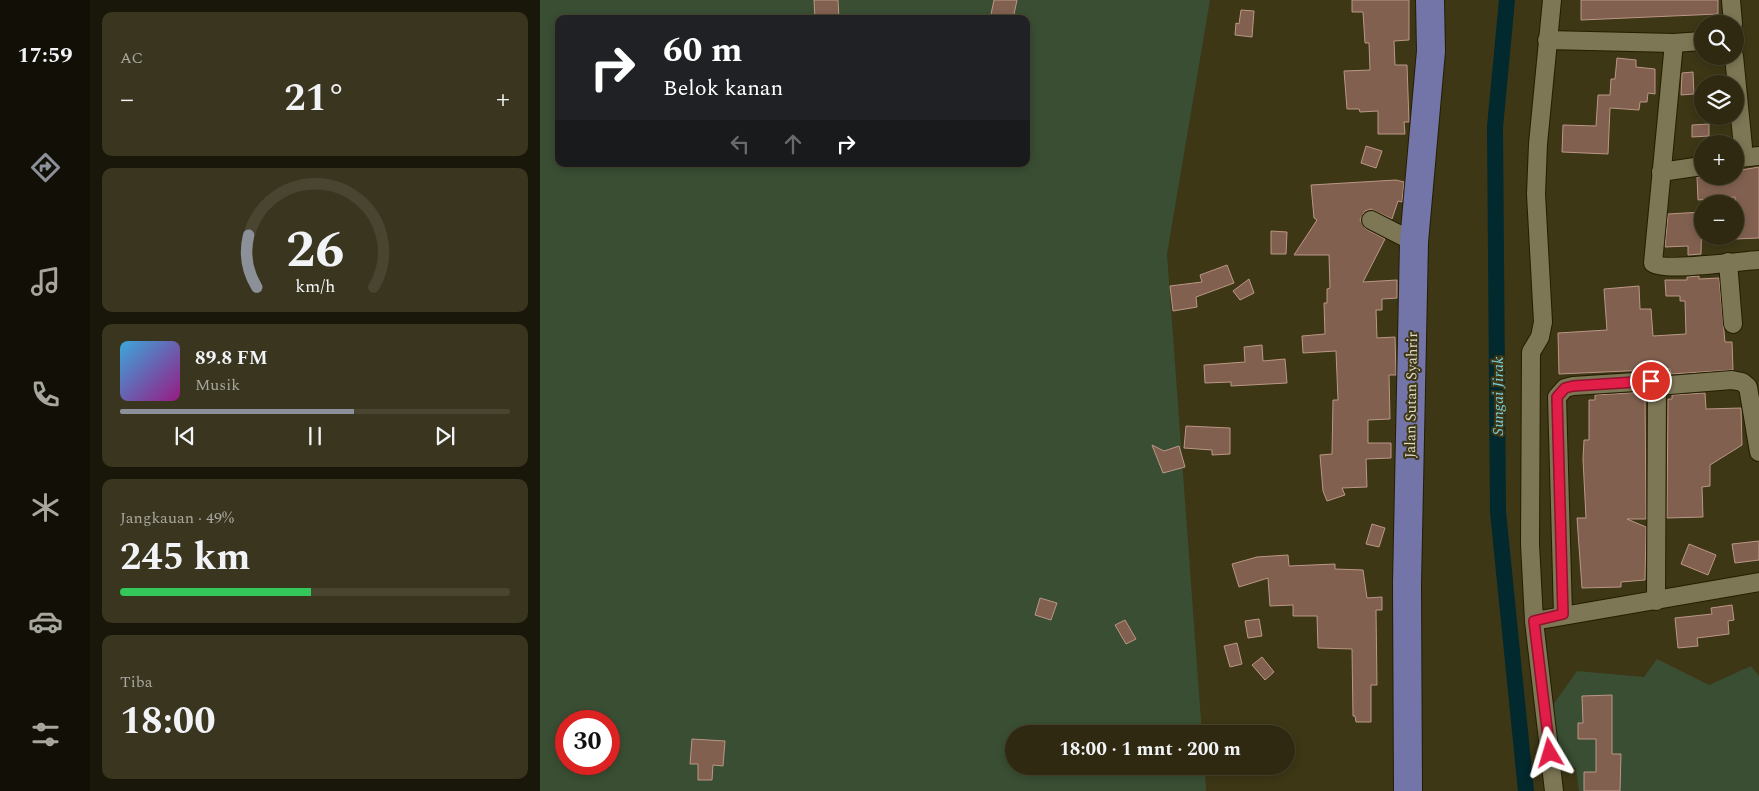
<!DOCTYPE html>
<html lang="id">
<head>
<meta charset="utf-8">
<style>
  :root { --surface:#2e2910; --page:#3a351e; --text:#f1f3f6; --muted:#a7a69f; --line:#494530; --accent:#8c9099 }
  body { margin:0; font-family:Spectral,serif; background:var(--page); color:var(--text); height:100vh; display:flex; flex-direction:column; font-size:19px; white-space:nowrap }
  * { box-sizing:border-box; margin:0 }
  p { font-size:16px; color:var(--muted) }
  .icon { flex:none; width:28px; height:28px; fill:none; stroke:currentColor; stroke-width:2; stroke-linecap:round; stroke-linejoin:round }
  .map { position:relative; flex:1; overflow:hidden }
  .details { display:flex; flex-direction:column; gap:12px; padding:12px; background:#191709; width:450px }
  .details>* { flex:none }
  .banner { position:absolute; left:15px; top:15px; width:475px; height:152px; border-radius:10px; box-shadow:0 2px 8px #0003,0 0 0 1px var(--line); background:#202124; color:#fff; overflow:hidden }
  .tools { position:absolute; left:1154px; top:15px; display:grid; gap:10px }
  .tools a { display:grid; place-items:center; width:50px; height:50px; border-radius:50%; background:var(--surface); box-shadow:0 2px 8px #0003,0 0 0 1px var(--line); font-size:25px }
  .speed { position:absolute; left:15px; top:710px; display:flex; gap:10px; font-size:25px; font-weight:700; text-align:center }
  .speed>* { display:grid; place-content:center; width:65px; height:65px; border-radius:50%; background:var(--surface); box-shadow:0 2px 8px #0003,0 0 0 1px var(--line); line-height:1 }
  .speed .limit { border:8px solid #d22; background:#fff; color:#111 }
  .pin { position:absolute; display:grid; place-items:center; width:42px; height:42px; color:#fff; margin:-21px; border:2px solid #fff; border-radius:50%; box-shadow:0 1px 5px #0007 }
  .me { position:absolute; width:55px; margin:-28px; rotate:353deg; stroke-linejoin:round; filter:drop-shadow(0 0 4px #0008) }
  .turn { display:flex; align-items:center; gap:18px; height:105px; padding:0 25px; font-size:22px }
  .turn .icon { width:65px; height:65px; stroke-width:2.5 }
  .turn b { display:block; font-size:35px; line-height:42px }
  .lanes { display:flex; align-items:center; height:48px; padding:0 25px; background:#0003; justify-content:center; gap:25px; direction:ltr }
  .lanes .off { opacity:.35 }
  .big { font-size:38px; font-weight:700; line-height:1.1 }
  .details .card { flex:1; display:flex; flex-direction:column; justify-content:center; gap:8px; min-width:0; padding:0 18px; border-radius:10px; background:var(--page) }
  .details .dial { align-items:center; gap:0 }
  .dial svg { height:130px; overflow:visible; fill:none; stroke:var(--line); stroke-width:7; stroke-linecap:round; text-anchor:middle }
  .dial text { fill:var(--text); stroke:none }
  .song { display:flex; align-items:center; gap:15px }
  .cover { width:60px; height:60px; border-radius:8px; background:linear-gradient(135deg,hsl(200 70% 55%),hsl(310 70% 35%)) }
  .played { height:5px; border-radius:2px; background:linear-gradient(90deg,var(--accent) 60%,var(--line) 60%) }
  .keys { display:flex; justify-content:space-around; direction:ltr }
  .heat { display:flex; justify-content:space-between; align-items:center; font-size:28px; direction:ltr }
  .charge { height:8px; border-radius:4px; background:linear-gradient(90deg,#34c759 49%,var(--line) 0) }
  .trip { position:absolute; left:465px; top:725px; width:290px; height:50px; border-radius:25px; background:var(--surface); box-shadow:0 2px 8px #0003,0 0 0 1px var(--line); font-weight:700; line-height:50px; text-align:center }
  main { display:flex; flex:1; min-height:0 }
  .dock { display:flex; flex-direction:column; width:90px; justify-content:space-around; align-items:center; background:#121006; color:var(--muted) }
  .dock .icon { width:35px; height:35px }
  .dock .current { color:var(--accent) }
  .dock b { font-size:22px; color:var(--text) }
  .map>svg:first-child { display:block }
  .green { fill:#394e33; fill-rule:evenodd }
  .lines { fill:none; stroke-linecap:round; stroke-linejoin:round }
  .canal { stroke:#01292e; stroke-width:16 }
  .building { fill:#816050; stroke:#bb9786 }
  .minor-casing { stroke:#241e00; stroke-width:20 }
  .primary-casing { stroke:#241e00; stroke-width:30 }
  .minor { stroke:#7d7755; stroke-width:18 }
  .primary { stroke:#7375a8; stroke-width:28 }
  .route-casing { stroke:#92132f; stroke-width:12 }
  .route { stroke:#e11d48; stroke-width:9 }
  .labels { text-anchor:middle; stroke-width:4; stroke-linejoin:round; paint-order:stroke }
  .street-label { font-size:15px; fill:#dcd9c6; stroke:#3d3716 }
  .water-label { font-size:16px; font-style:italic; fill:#7acfdc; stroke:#3d3716 }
</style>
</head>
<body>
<main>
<nav class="dock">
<b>17:59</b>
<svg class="icon current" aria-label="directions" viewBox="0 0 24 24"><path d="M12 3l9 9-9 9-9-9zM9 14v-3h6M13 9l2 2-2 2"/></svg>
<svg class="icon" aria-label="music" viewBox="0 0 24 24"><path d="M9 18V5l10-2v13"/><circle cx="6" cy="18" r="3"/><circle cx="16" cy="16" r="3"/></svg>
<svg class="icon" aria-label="phone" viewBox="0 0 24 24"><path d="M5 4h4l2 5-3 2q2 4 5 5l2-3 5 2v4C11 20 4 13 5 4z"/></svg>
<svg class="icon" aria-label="climate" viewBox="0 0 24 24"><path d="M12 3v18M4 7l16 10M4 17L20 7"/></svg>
<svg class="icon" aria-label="car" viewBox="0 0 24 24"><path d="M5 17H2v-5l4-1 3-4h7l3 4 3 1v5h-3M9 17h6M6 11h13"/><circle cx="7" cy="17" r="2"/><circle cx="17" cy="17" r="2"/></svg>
<svg class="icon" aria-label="filters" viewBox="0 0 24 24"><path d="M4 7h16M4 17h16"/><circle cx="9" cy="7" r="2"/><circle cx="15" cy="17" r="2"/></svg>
</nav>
<section class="details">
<div class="card"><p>AC</p>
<div class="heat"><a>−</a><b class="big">21°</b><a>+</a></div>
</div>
<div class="card dial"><svg viewBox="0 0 100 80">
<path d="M14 69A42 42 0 1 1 86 69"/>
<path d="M14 69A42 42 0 0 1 9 37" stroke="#8c9099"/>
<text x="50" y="56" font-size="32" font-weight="700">26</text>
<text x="50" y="72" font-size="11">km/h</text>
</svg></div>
<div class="card">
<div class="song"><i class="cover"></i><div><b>89.8 FM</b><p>Musik</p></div></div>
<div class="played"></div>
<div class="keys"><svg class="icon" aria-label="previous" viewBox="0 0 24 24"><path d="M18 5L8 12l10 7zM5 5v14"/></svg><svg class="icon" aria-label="pause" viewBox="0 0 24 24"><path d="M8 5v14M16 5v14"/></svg><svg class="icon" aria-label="next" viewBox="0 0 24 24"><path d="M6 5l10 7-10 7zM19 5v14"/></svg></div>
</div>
<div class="card"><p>Jangkauan · 49%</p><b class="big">245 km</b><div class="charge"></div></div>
<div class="card"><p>Tiba</p><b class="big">18:00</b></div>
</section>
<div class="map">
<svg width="1219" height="791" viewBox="0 0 1219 791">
  <rect width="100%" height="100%" fill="#3d3716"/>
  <g class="green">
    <path d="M0 0H670L627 254 662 734H474V766H665L666 791H0ZM19 19H486V164H19ZM26 721H69V764H26Z"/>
    <path d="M1117 659 1169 685 1211 666 1219 676V791H1039L1036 768 999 756 997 728 1037 671 1104 677Z"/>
  </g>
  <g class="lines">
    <path class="canal" d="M967 0 955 127 958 512 986 791"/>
  </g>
  <g class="building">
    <path d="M274 0H298L299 19H275Z"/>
    <path d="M454 0H477L473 19H450Z"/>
    <path d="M812 0H869V40L854 41 855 65H867L869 122H864L865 134H838V111L820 112 819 109H807L804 71 830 70 829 43H825L823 12H812Z"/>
    <path d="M1041 0H1178V14L1041 20Z"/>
    <path d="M701 10 714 11 712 37 695 35 696 23 699 24Z"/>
    <path d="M1077 58 1096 60V67L1115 69V94L1108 93 1107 102H1100L1099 110 1070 108 1068 154 1022 152 1023 125 1056 126 1058 95H1070L1071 79H1075Z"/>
    <path d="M1153 72 1154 94 1141 95 1142 73Z"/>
    <path d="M1169 124V136L1152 137V125Z"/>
    <path d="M826 146 842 151 836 168 821 163Z"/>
    <path d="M1219 167V238L1195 239V197L1158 200 1157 177 1195 176V171Z"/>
    <path d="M856 180 864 182 862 202 858 201 852 219 831 209 825 211 820 220 826 229 845 239 823 282 857 280V298L842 299V310H836L837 338 855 337 856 375H849L850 419 828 420V443H851V458L826 459 827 487 802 488 805 495 787 501 783 491 780 455 792 454 793 400H798L796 351 763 353 762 336 785 334 784 303H787V289L790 288 789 255H754L777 220 774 218 771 185Z"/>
    <path d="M1162 212 1161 254 1148 255V246L1125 247 1128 214Z"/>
    <path d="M731 231 747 232 746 254H731Z"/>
    <path d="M687 265 694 283 656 297 657 307 633 311 630 286 662 282 660 275Z"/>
    <path d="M1159 276V279L1179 278 1185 342H1192L1193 370 1131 374 1130 369 1019 374 1018 333 1067 330 1064 289 1099 286 1100 309H1111L1113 336 1146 334 1145 301H1140V296H1126L1125 280H1147V277Z"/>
    <path d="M709 279 714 293 700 300 693 291Z"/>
    <path d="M722 345 723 361 745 359 747 383 691 386V382L665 383 664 365 705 362 704 347Z"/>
    <path d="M1105 392 1106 519H1087L1106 527 1105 580 1081 582V587L1042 588 1037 518H1046L1043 459 1044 440H1049V400H1055V395Z"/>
    <path d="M1165 393 1166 409 1201 408 1202 445 1170 465V486L1162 487 1163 517 1127 518 1128 399H1132V395Z"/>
    <path d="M646 426 690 428V454L672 455V450L644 448Z"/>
    <path d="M612 445 624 451 639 446 645 467 623 473Z"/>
    <path d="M832 524 845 528 839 547 826 544Z"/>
    <path d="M1219 541V560L1195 563 1192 544Z"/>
    <path d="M1149 544 1176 555 1168 575 1141 564Z"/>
    <path d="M748 555 749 566 795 564V569L823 570 827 598 842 597V610H836L837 685H831V722H816L815 716H813L812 649 778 648 777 616H753V605L730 606 728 578 699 587 692 564 717 557Z"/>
    <path d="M500 598 517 603 511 620 495 615Z"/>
    <path d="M1192 605 1194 620 1188 621 1189 634 1157 638 1158 646 1138 648 1135 618 1172 614 1171 608Z"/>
    <path d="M719 619 722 636 708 638 705 621Z"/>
    <path d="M585 620 596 639 586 644 575 625Z"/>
    <path d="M697 643 702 664 690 667 684 646Z"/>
    <path d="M722 657 734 672 725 680 712 665Z"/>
    <path d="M1072 695V754H1081L1080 791H1044V772H1056V739H1038V723H1043L1042 696Z"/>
    <path d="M152 739 185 741 183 766 173 765 172 780H158V764H150Z"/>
  </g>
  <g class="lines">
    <g class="minor-casing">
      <g id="minor">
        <path d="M1012 0 998 144 996 194 1003 322 1000 337 991 352 990 544 994 621 1014 791"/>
        <path d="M1191 0 1193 24"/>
        <path d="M1007 40 1134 43 1162 41"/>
        <path d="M1134 43 1113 263C1123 272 1201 261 1219 260"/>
        <path d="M1194 56 1203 147 1201 156 1195 160"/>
        <path d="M1199 158 1219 156"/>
        <path d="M1121 172 1162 166"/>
        <path d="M831 220 874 242"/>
        <path d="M1188 262 1193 324"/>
        <path d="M1117 386 1192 380 1202 382 1208 387 1219 452"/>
        <path d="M1023 614 1017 397 1025 388 1033 386 1111 381 1117 386 1116 601"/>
        <path d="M994 621 1219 582"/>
      </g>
    </g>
    <g class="primary-casing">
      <path id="primary" d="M868 791 867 584 874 242 891 51 890 0"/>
    </g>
    <use href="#minor" class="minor"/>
    <use href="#primary" class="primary"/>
  </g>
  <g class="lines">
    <g class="route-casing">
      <path id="route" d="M1010 753 994 621 1023 614 1017 397 1025 388 1033 386 1111 381"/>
    </g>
    <use href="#route" class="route"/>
  </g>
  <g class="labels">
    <g class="street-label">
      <text transform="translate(871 395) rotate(-89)" y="5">Jalan Sutan Syahrir</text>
    </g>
    <g class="water-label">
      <text transform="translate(957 396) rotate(-90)" y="6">Sungai Jirak</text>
    </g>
  </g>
</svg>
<div class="tools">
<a><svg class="icon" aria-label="search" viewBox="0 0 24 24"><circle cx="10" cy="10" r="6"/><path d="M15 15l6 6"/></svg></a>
<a><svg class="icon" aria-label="layers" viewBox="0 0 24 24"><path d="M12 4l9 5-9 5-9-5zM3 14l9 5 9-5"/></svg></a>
<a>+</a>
<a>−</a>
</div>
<div class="speed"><div class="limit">30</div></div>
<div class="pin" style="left:1111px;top:381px;background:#d93025"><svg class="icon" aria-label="arrive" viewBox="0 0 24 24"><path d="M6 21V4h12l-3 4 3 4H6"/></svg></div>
<svg class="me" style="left:1010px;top:753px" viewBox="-20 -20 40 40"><path d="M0-17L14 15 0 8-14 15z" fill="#e11d48" stroke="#fff" stroke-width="4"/></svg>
<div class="trip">18:00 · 1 mnt · 200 m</div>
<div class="banner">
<div class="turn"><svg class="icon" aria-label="right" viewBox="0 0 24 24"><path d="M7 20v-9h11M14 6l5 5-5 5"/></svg><div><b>60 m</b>Belok kanan</div></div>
<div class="lanes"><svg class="icon off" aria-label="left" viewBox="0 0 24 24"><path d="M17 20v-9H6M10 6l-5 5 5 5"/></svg><svg class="icon off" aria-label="ahead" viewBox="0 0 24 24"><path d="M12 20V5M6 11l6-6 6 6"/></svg><svg class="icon" aria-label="right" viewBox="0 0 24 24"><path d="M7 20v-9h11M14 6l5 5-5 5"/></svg></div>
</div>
</div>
</main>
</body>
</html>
